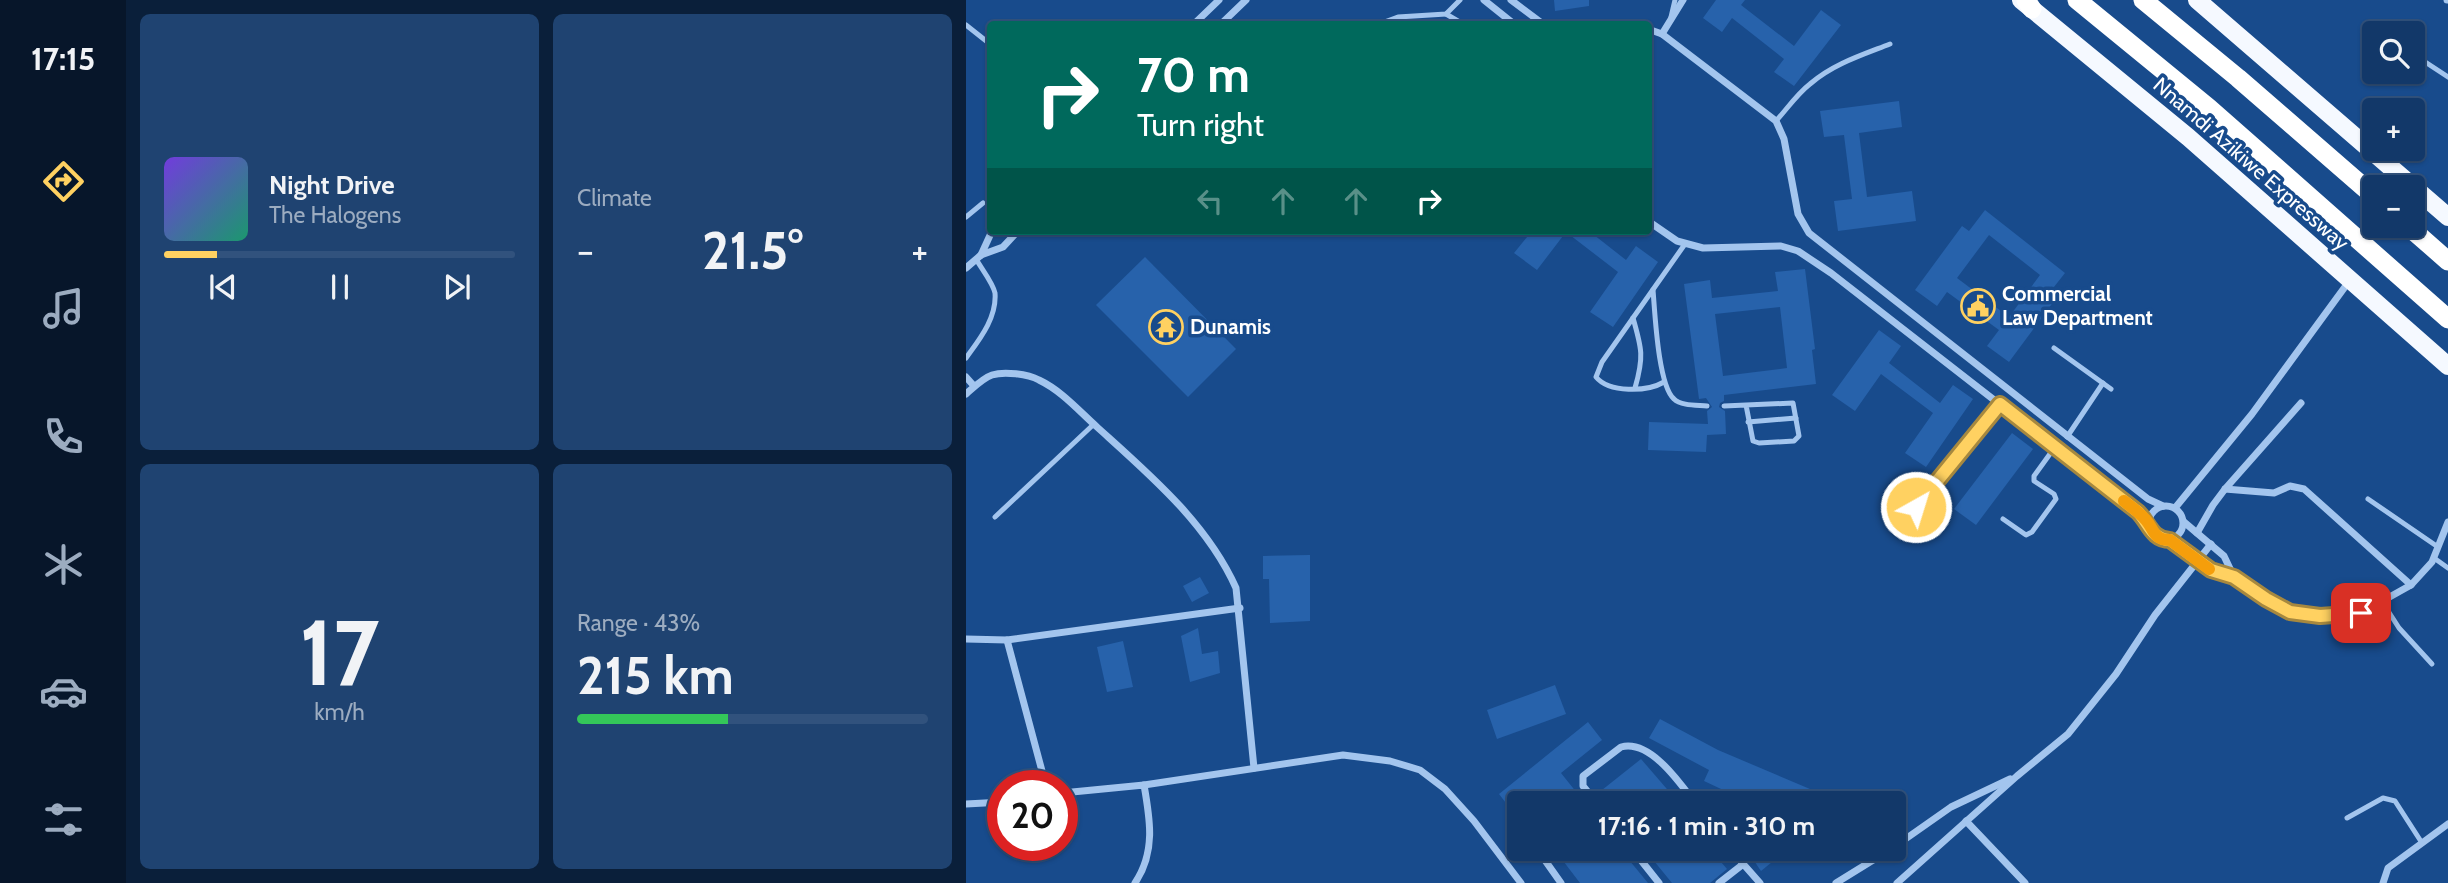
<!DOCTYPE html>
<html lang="en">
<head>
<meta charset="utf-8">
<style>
  :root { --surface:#123869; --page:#1f4371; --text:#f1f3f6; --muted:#9cacc0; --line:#31527d; --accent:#ffd161 }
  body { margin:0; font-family:Cabin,sans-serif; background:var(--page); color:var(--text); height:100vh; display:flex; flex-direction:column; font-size:26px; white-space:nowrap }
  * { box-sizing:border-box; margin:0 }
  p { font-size:23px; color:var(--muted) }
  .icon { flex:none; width:38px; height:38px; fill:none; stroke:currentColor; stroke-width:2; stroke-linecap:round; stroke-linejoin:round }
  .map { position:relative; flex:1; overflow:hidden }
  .details { display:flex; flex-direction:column; gap:14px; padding:14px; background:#0a1f3a; width:840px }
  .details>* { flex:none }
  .guide { position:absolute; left:21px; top:21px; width:665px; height:214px; border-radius:7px; box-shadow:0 2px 5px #0004,0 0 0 2px var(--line); background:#00695c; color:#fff; overflow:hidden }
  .controls { position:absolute; left:1396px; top:21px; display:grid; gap:14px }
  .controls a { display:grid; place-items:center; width:63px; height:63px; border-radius:7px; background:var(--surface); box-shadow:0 2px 5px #0004,0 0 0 2px var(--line); font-size:35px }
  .speed { position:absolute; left:21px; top:770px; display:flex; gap:14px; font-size:35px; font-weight:700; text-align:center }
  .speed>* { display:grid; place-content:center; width:91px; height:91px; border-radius:50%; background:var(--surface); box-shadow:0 2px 5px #0004,0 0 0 2px var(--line); line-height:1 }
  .speed .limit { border:10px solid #d22; background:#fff; color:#111 }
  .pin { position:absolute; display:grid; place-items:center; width:60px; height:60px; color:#fff; margin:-30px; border-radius:14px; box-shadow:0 4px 10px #0006 }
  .me { position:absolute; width:77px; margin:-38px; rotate:39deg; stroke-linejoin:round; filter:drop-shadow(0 0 5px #0008) }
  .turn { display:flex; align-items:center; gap:24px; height:147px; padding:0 35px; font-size:32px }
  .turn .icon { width:91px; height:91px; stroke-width:2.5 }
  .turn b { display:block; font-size:49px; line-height:60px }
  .lanes { display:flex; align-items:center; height:66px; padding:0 35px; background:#0003; justify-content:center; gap:35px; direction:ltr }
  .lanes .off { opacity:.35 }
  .big { font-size:52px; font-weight:700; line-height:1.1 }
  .details .widget { flex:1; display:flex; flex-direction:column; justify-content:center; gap:10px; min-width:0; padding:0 24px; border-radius:10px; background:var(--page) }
  .details .dial { align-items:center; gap:0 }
  .dial b { font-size:91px; line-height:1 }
  .song { display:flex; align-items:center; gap:21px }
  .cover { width:84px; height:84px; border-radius:10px; background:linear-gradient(135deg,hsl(260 70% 55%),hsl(160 70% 35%)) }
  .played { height:7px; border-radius:4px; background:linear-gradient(90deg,var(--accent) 15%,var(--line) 15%) }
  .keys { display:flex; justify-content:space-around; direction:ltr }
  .heat { display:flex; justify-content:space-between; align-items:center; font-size:38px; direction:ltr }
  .charge { height:10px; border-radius:5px; background:linear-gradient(90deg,#34c759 43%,var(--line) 0) }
  .details .tiles { flex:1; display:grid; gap:14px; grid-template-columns:repeat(2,1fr) }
  .trip { position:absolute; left:541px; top:791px; width:399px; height:70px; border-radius:7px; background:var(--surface); box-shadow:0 2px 5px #0004,0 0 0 2px var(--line); font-weight:700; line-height:70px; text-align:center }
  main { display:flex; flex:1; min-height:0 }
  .dock { display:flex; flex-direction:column; width:126px; justify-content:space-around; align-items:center; background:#07162a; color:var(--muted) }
  .dock .icon { width:49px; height:49px }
  .dock .active { color:var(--accent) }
  .dock b { font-size:32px; color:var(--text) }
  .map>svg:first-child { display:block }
  .building { fill:#2762ab; fill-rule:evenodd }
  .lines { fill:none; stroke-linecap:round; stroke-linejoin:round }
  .service { stroke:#a3c5ee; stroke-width:5 }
  .minor { stroke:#a3c5ee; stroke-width:7 }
  .trunk { stroke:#f5f9ff; stroke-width:18 }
  .motorway { stroke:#fff; stroke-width:19 }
  .route-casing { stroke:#a6883f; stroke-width:18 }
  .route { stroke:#ffd161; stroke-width:12 }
  .slow { stroke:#f59e0b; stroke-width:12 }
  .labels { text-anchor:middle; stroke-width:7; stroke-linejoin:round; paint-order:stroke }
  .street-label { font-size:21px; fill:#fff; stroke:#184b8c }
  .poi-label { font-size:21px; font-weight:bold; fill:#fff; stroke:#184b8c; text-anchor:start }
</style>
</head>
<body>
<main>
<nav class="dock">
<b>17:15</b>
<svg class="icon active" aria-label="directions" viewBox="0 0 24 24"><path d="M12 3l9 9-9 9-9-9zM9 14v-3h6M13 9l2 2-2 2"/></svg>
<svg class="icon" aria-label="music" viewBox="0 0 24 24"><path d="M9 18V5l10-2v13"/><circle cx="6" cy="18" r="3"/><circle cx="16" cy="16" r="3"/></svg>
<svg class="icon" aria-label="phone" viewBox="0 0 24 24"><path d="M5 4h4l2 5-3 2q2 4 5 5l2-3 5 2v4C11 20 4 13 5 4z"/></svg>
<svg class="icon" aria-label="climate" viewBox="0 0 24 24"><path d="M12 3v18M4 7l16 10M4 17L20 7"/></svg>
<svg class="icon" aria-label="car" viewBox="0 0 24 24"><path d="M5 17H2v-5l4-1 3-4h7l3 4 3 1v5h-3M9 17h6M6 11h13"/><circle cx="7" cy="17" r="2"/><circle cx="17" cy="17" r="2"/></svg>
<svg class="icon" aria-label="filters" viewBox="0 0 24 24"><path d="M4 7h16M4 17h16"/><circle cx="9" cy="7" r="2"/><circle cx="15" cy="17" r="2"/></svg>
</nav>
<section class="details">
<div class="tiles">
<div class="widget">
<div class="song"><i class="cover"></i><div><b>Night Drive</b><p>The Halogens</p></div></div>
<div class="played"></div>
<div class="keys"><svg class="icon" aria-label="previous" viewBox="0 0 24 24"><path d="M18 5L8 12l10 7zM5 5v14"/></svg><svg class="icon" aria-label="pause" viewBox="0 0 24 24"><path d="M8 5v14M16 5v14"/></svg><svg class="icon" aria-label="next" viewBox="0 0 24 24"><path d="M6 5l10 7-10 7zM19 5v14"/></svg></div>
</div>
<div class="widget"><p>Climate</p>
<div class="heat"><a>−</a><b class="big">21.5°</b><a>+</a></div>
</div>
<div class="widget dial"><b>17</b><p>km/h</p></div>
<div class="widget"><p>Range · 43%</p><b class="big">215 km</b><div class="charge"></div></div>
</div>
</section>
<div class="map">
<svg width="1482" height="883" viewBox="0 0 1482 883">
  <rect width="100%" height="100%" fill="#184b8c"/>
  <g class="building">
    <path d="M588 0H623V6L589 11Z"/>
    <path d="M750 0H779L775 5 828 46 855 10 875 25 828 86 808 72 818 59 766 18 756 32 737 18Z"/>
    <path d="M933 101 936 127 893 133 901 197 946 191 950 221 872 231 868 201 886 199 878 135 858 137 854 111Z"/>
    <path d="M1019 210 1099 273 1084 292 1091 297 1043 362 1021 346 1033 330 981 292 971 306 949 290 996 226 1003 231ZM1023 235 1074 275 1043 317 991 278Z"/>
    <path d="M566 231H623L660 260 670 246 692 262 647 327 624 312 652 272 600 232 571 270 548 253Z"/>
    <path d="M179 257 270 349 222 397 130 305Z"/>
    <path d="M839 269 849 349 846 350 850 384 758 395V401L754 403 753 407 759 411 760 434 741 435 740 452 682 450 683 422 742 424 741 411 746 407 740 398 733 399 718 284 744 280 746 298 812 291 809 272ZM814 307 821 368 757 376 749 314Z"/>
    <path d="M913 330 935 346 923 363 974 403 987 385 1007 399 960 467 939 453 967 413 915 374 889 411 866 395Z"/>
    <path d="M1046 433 1067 449 1010 525 988 509Z"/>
    <path d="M344 555V621L304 623 303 579H297V556Z"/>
    <path d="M234 577 243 593 226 602 217 586Z"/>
    <path d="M232 628 236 654 252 651 254 673 224 682 215 636Z"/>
    <path d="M157 641 167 687 141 692 131 647Z"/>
    <path d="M589 685 600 714 531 739 521 710Z"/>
    <path d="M694 719 752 750 844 789 859 803H785L738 781 743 770 683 738Z"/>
    <path d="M622 722 636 740 595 773 619 803H553V806L546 811 533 794Z"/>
    <path d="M675 759 713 803H637L631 794Z"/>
    <path d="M588 849H654L682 883H614Z"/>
    <path d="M682 849H744L761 869 744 883H706L688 861 691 859Z"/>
    <path d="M780 849H822L795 871Z"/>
  </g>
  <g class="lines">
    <g class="service">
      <path d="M480 14 497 24"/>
      <path d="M705 17 709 0"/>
      <path d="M413 24 432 17 480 14 494 0"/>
      <path d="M0 25 24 44"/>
      <path d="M1447 54 1482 77"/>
      <path d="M810 121C821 109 831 94 844 84 867 64 896 55 924 44"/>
      <path d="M0 217 17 203"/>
      <path d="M687 290C689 313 692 385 708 399 715 406 731 405 741 406"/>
      <path d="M667 318C676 349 678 357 669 388"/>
      <path d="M1088 348 1145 389"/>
      <path d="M0 358C13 340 31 318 29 293 27 283 15 268 10 259"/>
      <path d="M698 382C681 392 643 393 630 377L636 362 719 244"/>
      <path d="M758 406 780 405 787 441 793 443 828 441 833 436 827 403 780 405"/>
      <path d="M782 422 830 418"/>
      <path d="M1101 437 1137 383"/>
      <path d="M1402 499 1472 547"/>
      <path d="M950 507 1034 404"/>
      <path d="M29 517 128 424"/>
      <path d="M1037 519 1060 535 1066 532 1090 499 1088 494 1068 481V476L1089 447"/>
      <path d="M1468 558 1482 568"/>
      <path d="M1417 603 1433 628 1466 664"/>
      <path d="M1381 818 1417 798 1429 801 1456 843"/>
    </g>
    <g class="minor">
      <path d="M518 0 548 24"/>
      <path d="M545 0 577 24"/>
      <path d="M1481 0H1482"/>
      <path d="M228 24 253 0"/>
      <path d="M255 24 280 0"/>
      <path d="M682 29 696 34 810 121 818 139 832 214 843 233 1182 499 1197 506"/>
      <path d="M696 34 717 0"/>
      <path d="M682 221 711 241 737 248 815 246 832 251 865 273 1172 512 1183 523"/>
      <path d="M15 255 26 231"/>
      <path d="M0 268 15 255 37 247 52 231"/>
      <path d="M0 377 8 386"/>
      <path d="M0 394C7 388 17 378 26 375 38 371 62 374 73 380 96 391 113 411 131 427 183 474 241 523 270 588L288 768"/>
      <path d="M1259 489 1308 493 1324 486 1338 489 1445 585"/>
      <circle cx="1200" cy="523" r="17"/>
      <path d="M1209 508 1286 414 1384 280"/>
      <path d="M1218 522 1258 556 1268 577"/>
      <path d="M1231 533 1247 505 1259 489 1335 403"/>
      <path d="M1204 540 1245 571 1268 577 1300 599 1324 612 1354 616 1395 613 1445 585 1466 562 1482 522"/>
      <path d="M0 639 41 640 274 608"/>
      <path d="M41 640 80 786"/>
      <path d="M178 785 377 755 424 761 454 770 479 789 508 821 555 883"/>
      <path d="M96 793 178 785C184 819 190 852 169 883"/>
      <path d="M631 803 617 786V776L655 747C684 739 714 783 729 803"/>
      <path d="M0 804 37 802"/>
      <path d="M551 820 553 823"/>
      <path d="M1000 821 1059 883"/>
      <path d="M928 847 985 807 1044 779"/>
      <path d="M571 849 595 883"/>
      <path d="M666 849 693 883"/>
      <path d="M764 849 794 883"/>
      <path d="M753 883 776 865"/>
      <path d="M870 883 925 849"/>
      <path d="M931 883 1051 776 1102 734 1150 674 1189 615 1245 544"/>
      <path d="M1417 883 1422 868 1482 824"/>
    </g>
    <g class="trunk">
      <path d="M1055 0 1222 137 1482 366"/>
      <path d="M1231 0 1482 217"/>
    </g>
    <g class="motorway">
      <path d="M1060 0 1066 9"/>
      <path d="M1111 0 1243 108 1482 319"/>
      <path d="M1177 0 1272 78 1409 197"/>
      <path d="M1442 226 1482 261"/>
    </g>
  </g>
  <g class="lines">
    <g class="route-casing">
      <path id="route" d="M950 507 1034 404 1172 512C1183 523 1186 540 1204 540L1245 570 1268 577 1300 599 1324 612 1354 616 1395 613"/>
    </g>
    <use href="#route" class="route"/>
    <path class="slow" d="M1158 501C1165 507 1173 512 1180 520 1188 529 1187 540 1204 540L1243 569"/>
  </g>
  <defs>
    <g id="civic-ring" transform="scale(1.75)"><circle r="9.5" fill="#184b8c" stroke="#ffd161" stroke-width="1.5"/><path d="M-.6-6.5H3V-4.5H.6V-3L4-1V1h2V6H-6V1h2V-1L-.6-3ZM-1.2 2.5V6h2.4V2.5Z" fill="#ffd161"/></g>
    <g id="temple-ring" transform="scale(1.75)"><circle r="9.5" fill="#184b8c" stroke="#ffd161" stroke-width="1.5"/><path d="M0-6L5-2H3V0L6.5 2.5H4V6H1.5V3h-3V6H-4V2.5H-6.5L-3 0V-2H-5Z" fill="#ffd161"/></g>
  </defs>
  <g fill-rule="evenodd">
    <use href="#civic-ring" x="1012" y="306"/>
    <use href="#temple-ring" x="200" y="327"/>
  </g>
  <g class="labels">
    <g class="street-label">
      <text transform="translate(1285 164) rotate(41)" y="7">Nnamdi Azikiwe Expressway</text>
    </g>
    <g class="poi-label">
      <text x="1036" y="301">Commercial<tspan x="1036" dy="24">Law Department</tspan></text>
      <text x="224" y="334">Dunamis</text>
    </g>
  </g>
</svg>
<div class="controls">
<a><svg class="icon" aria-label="search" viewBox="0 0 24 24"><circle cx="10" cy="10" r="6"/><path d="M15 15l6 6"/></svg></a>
<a>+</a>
<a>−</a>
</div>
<div class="speed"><div class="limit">20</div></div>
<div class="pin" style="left:1395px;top:613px;background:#d93025"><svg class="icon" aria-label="arrive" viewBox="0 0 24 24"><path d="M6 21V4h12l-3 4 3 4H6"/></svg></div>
<svg class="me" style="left:950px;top:507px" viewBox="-20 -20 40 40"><circle r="17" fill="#ffd161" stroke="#fff" stroke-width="3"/><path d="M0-11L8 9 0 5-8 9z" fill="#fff"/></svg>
<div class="trip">17:16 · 1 min · 310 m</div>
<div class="guide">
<div class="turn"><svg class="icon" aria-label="right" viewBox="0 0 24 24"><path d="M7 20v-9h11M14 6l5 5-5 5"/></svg><div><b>70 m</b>Turn right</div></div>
<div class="lanes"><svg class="icon off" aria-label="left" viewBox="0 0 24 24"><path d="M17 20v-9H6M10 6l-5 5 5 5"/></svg><svg class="icon off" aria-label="ahead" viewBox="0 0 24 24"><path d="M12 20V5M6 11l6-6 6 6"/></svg><svg class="icon off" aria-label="ahead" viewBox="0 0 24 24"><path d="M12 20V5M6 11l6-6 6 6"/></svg><svg class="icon" aria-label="right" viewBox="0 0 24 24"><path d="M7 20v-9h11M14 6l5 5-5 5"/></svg></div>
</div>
</div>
</main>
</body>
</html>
